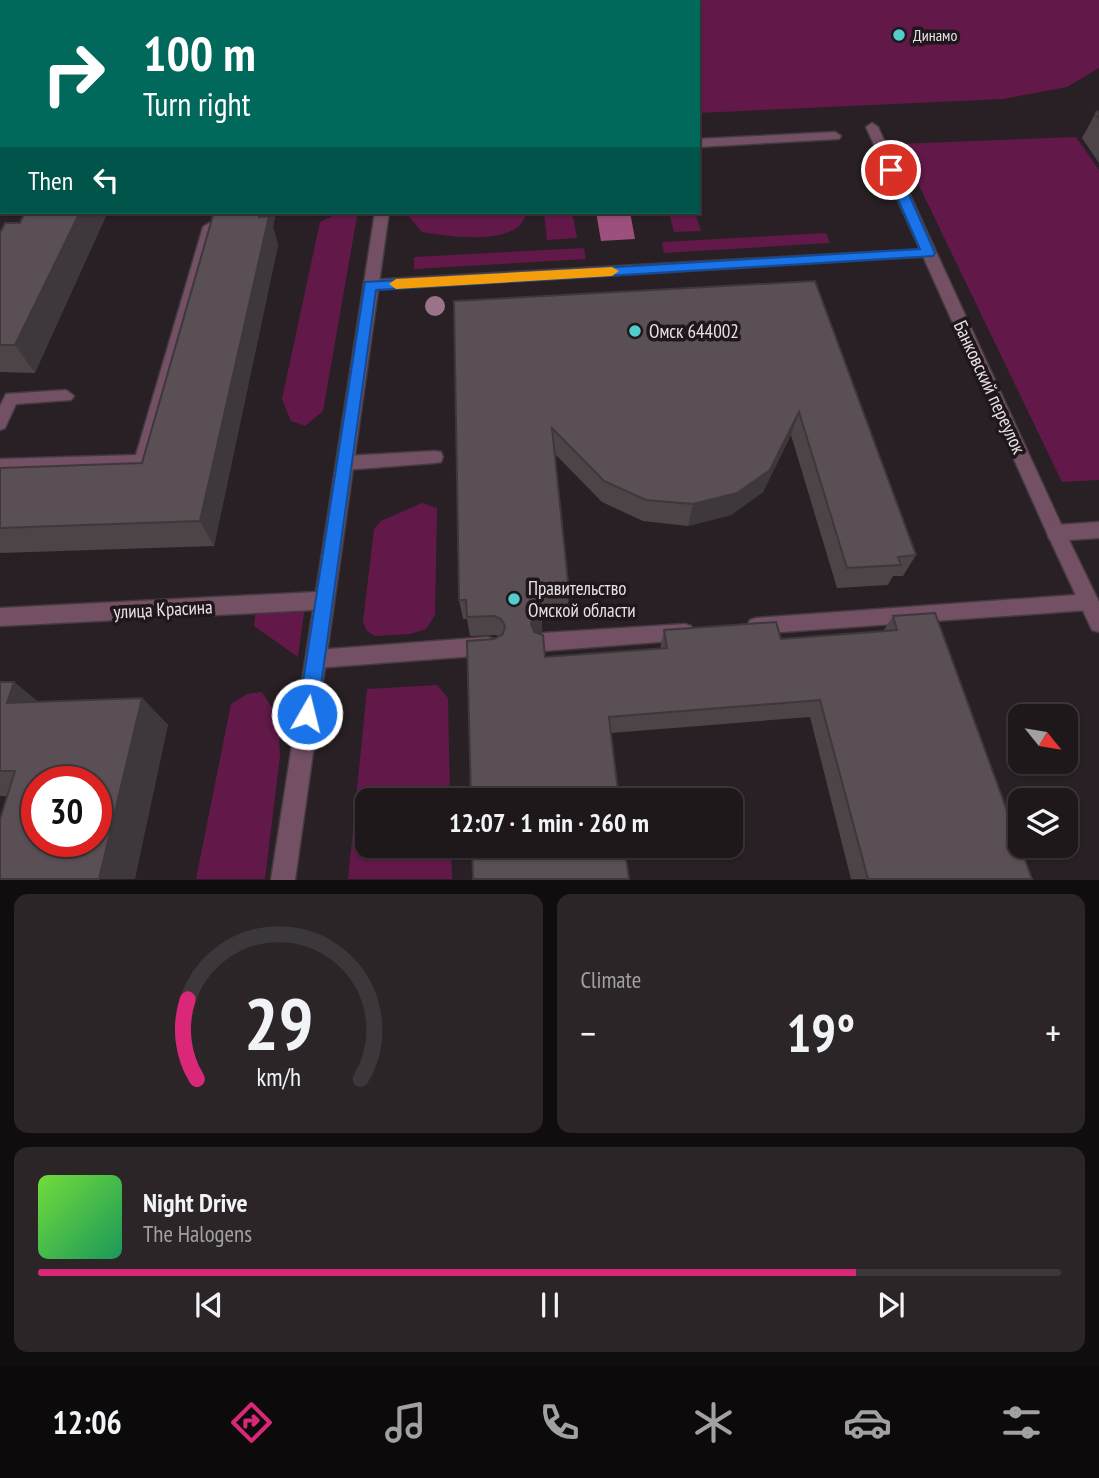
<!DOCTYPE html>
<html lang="en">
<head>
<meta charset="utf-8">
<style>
  :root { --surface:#1e181b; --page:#2b2528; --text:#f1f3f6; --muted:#a1a0a3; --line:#3c373a; --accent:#db2777 }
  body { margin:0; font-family:"PT Sans Narrow",sans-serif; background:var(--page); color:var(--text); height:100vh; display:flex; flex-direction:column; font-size:26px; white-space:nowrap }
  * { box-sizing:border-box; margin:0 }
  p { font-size:23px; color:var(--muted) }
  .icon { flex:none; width:38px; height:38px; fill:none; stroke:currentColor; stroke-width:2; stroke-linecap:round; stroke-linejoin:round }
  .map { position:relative; height:880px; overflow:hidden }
  .side { display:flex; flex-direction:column; gap:14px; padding:14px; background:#100d0f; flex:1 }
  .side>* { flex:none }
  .hud { position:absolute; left:0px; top:0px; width:700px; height:214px; box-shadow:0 2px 5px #0004,0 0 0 2px var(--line); background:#00695c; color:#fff; overflow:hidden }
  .needle { width:46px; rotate:120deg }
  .tools { position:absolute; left:1008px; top:704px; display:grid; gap:14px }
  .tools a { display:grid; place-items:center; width:70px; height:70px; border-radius:14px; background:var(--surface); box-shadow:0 2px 5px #0004,0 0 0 2px var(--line); font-size:35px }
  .speed { position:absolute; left:21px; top:766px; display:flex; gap:14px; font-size:35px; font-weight:700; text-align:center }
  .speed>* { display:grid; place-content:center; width:91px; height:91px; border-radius:50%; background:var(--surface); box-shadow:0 2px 5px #0004,0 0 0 2px var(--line); line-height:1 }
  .speed .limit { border:10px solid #d22; background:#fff; color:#111 }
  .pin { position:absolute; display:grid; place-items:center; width:60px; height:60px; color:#fff; margin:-30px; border:4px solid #fff; border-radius:50%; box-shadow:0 2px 7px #0007 }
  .me { position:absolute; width:77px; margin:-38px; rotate:8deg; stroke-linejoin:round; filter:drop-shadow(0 0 5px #0008) }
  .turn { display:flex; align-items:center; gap:24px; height:147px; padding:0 28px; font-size:32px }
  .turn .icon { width:91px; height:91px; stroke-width:2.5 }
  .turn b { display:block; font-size:49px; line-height:60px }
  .then { display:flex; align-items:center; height:66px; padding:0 28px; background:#0003; gap:14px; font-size:26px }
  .big { font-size:52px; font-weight:800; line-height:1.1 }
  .side .tile { flex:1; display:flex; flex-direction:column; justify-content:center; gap:10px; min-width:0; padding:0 24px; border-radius:14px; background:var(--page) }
  .side .dial { align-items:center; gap:0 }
  .dial svg { height:182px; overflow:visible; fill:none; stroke:var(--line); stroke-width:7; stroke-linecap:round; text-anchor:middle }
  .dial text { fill:var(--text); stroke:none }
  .song { display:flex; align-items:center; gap:21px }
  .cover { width:84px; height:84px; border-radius:10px; background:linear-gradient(135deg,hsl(100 70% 55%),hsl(150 70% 35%)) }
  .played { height:7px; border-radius:4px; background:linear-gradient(90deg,var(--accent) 80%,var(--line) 80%) }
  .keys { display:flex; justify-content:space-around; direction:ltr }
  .heat { display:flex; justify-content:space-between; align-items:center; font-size:38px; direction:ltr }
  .side .tiles { flex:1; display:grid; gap:14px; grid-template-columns:1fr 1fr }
  .tile:last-child { grid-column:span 2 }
  .trip { position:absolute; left:355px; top:788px; width:388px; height:70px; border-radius:14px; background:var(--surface); box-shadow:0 2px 5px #0004,0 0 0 2px var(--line); font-weight:800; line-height:70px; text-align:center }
  .menu { display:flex; height:112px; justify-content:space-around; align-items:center; background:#0c0a0b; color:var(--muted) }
  .menu .icon { width:49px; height:49px }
  .menu .active { color:var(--accent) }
  .menu b { font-size:32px; color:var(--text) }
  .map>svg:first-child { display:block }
  .green { fill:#621949 }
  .water { fill:#9d4f7e }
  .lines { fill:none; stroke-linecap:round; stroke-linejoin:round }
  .service-casing { stroke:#433b3f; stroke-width:3 }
  .minor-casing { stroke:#433b3f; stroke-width:3 }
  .tertiary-casing { stroke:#433b3f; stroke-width:3 }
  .service { fill:#735064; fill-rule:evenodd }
  .minor { fill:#735064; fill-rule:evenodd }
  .tertiary { fill:#735064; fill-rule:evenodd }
  .tree { fill:#9c748a }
  .wall { fill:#4d4448 }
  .shaded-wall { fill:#3e373b }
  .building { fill:#594f54; stroke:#3e373b; stroke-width:2; fill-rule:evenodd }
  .route { fill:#1a73e8; stroke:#114b97; stroke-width:2 }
  .slow { fill:#f59e0b }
  .poi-dot { fill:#52cdcc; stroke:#1f171b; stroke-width:2.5 }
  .labels { text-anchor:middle; stroke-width:7; stroke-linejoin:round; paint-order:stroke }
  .far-poi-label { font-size:16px; fill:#e7e1e4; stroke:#1f171b; text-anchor:start }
  .poi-label { font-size:19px; fill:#e7e1e4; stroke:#1f171b; text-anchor:start }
  .street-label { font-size:19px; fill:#e7e1e4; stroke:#1f171b }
</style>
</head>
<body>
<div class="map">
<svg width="1099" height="880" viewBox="0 0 1099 880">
  <rect width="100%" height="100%" fill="#282024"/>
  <g class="green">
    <path d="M465 0H1099V68L1067 87 1003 99 698 113V2Z"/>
    <path d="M1076 137 1099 170V480L1062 482 899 144Z"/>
    <path d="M405 212H528C525 216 523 222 519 226 498 244 447 236 422 232Z"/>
    <path d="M544 212H572L577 238 547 240Z"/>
    <path d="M669 212H695L701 231 674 232Z"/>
    <path d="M339 213 357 216 323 411 305 426 291 421 282 399 320 222Z"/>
    <path d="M826 233 830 243 664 253 662 242Z"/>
    <path d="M584 248 586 259 414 269V257Z"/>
    <path d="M422 503 437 508 435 615 426 629 410 634 375 636 367 631 363 622 374 529 381 521Z"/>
    <path d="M305 605 298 657 254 626 256 607Z"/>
    <path d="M437 685 448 698 450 800H368V845H451L452 879H348L367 689Z"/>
    <path d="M262 692 278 717 280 756 265 879H196L231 704 247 694Z"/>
  </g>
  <path class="water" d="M596 212H630L635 239 601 241Z"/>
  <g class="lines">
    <g class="service-casing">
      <g id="service">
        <rect x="339" y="0" width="10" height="2"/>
        <path d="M872 123 878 127 888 149 886 152 882 153 876 149 866 127Z"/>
        <path d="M835 132 841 136 839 139 698 147V139Z"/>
        <rect x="0" y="182" width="2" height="8"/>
        <path d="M209 223 215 227 148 466 0 473V459L136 455 203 227Z"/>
        <path d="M928 249 933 250V256L370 290 363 285 370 280Z"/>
        <path d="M66 390 74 396 71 400 16 404 5 428 0 430V406L6 394Z"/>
        <path d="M435 451 441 452 443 457 441 462 435 463 345 470 339 468 337 463 339 458 345 456Z"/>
        <path d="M1089 594 1095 596 1098 602 1095 608 1089 610 756 634 750 632 747 626 750 620 756 618Z"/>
        <path d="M685 624 691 626 694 632 691 638 685 640 543 651 536 648 534 642 536 636 543 633Z"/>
        <path d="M488 637 495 640 497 646 495 652 488 655 316 668 309 665 307 659 309 653 316 650Z"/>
      </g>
    </g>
    <g class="minor-casing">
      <g id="minor">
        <rect x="410" y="0" width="12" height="2"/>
        <path d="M882 145 889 149 1065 533 1063 539 1056 541 1049 539 1047 533 875 149Z"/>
        <path d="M375 212H389L295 880H271L313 610 0 626V608L316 592Z"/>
      </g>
    </g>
    <g class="tertiary-casing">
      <path id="tertiary" d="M1099 522V538L1069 540 1099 602V632L1092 630 1047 533 1049 527 1056 525Z"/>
    </g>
    <use href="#service" class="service"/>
    <use href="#minor" class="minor"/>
    <use href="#tertiary" class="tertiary"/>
  </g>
  <circle class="tree" cx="435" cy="306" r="10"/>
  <g class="wall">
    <path d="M0 0 2 2V175H0Z"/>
    <path d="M1099 112V163L1082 138 1095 114Z"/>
    <path d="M276 212 273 227 278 245 214 546 0 553V468L142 463Z"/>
    <path d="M20 223 35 373 0 372V233Z"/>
    <path d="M815 281 916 555 903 576H893L888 585 837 588 791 435 763 492 731 515 688 526 643 521 602 502 554 453 569 591 568 610 541 612 542 631 538 633 545 657 660 649 664 630 781 639 883 631 893 616 1032 879H851L810 717 611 733 494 639 499 636 496 635 470 636 467 619H463L459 600 454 301Z"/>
    <path d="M0 682H14L38 702 142 698 168 725 7 796H0Z"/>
  </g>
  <g class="shaded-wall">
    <path d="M109 0H136V2H102Z"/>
    <rect x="281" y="0" width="14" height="2"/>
    <path d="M80 212H108L35 373 15 345Z"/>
    <path d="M260 212H276L273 227 278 245 214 546 200 521Z"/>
    <path d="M799 412 791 435 763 492 731 515 688 526 693 504Z"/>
    <path d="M541 612 542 631 534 635 531 624 533 616Z"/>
    <path d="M14 682 48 710 7 703Z"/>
    <path d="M142 698 168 725 135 879H99Z"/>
  </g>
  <g class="building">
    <path d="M0 0H46V2H2V149H0Z"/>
    <path d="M90 0H109L102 2H89Z"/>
    <path d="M131 0H281V2H130Z"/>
    <path d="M1097 111 1099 112V119L1095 114Z"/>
    <path d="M25 212H80L15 345H0V233L5 223H20Z"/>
    <path d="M214 212H260L259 217 269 216 200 521 0 528V468L142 463Z"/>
    <path d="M815 281 916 555 898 557 901 565 847 568 799 412 770 470 737 493 693 504 646 500 604 481 552 428 569 591 540 592 541 612 533 616 531 624 534 632 543 635 545 657 667 648 664 630 776 622 781 639 897 630 893 616 935 613 1032 879H866H868L820 700 609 717 619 800H471L467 641 494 639 503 634 505 626 501 619 494 616 467 617 466 600H459L454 301Z"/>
    <path d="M0 682H14L7 703 142 698 99 879H0V819L15 771H0ZM37 782H96V842H37Z"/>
    <path d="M472 845H624L629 879H473Z"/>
  </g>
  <path class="route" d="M891 166 898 170 935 253 933 256 376 290 317 714 314 721 307 724 301 721 298 714 365 282 920 249 885 170Z"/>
  <path class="slow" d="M612 267 619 271 612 276 396 289 389 284 396 279Z"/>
  <g class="poi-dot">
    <circle cx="899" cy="35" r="7"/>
    <circle cx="635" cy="331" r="7"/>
    <circle cx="514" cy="599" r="7"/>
  </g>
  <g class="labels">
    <g class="far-poi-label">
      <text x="913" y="41">Динамо</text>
    </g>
    <g class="poi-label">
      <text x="649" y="338">Омск 644002</text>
      <text x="528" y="595">Правительство<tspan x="528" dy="22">Омской области</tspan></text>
    </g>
    <g class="street-label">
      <text transform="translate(990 387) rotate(65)" y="7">Банковский переулок</text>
      <text transform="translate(163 609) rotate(-3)" y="7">улица Красина</text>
    </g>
  </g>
</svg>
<div class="tools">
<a><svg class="needle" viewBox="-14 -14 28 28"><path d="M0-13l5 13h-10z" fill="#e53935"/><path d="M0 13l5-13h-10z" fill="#a1a0a3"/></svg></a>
<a><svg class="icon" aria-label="layers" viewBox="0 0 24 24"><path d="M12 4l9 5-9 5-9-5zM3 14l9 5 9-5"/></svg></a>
</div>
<div class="speed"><div class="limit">30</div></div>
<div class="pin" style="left:891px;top:170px;background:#d93025"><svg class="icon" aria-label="arrive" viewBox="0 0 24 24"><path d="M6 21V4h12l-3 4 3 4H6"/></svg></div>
<svg class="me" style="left:307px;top:714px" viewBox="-20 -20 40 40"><circle r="17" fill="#1a73e8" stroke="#fff" stroke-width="3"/><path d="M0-11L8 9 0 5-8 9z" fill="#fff"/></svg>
<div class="trip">12:07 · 1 min · 260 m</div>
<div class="hud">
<div class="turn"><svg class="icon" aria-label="right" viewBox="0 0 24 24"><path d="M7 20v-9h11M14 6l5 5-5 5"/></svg><div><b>100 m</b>Turn right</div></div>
<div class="then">Then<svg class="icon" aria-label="left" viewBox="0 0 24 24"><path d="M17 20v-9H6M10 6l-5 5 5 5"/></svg></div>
</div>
</div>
<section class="side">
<div class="tiles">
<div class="tile dial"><svg viewBox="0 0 100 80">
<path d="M14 69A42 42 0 1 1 86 69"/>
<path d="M14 69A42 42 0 0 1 10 34" stroke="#db2777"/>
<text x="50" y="56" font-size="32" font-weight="700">29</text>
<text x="50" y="72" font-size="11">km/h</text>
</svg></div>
<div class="tile"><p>Climate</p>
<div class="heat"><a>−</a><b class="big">19°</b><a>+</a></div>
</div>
<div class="tile">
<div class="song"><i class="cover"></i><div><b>Night Drive</b><p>The Halogens</p></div></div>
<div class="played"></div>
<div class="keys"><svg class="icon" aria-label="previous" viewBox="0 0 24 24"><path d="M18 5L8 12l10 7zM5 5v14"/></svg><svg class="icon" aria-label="pause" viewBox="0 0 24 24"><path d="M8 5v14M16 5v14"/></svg><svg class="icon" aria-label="next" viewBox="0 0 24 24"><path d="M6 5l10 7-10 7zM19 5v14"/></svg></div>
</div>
</div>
</section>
<nav class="menu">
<b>12:06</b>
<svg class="icon active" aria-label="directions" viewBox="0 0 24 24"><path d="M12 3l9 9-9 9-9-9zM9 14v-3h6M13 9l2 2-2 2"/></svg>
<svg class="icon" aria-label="music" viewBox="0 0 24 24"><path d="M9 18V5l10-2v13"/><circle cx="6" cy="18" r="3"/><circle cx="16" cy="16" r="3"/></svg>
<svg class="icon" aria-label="phone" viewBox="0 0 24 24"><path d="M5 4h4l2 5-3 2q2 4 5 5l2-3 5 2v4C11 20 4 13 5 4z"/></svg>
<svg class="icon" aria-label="climate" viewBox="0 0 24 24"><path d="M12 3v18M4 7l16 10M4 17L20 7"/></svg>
<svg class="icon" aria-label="car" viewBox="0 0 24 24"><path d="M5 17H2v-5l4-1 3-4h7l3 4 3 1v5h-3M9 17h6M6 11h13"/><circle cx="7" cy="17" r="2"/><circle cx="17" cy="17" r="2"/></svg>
<svg class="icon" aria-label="filters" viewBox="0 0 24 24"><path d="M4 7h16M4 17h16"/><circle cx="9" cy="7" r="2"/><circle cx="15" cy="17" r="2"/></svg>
</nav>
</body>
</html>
